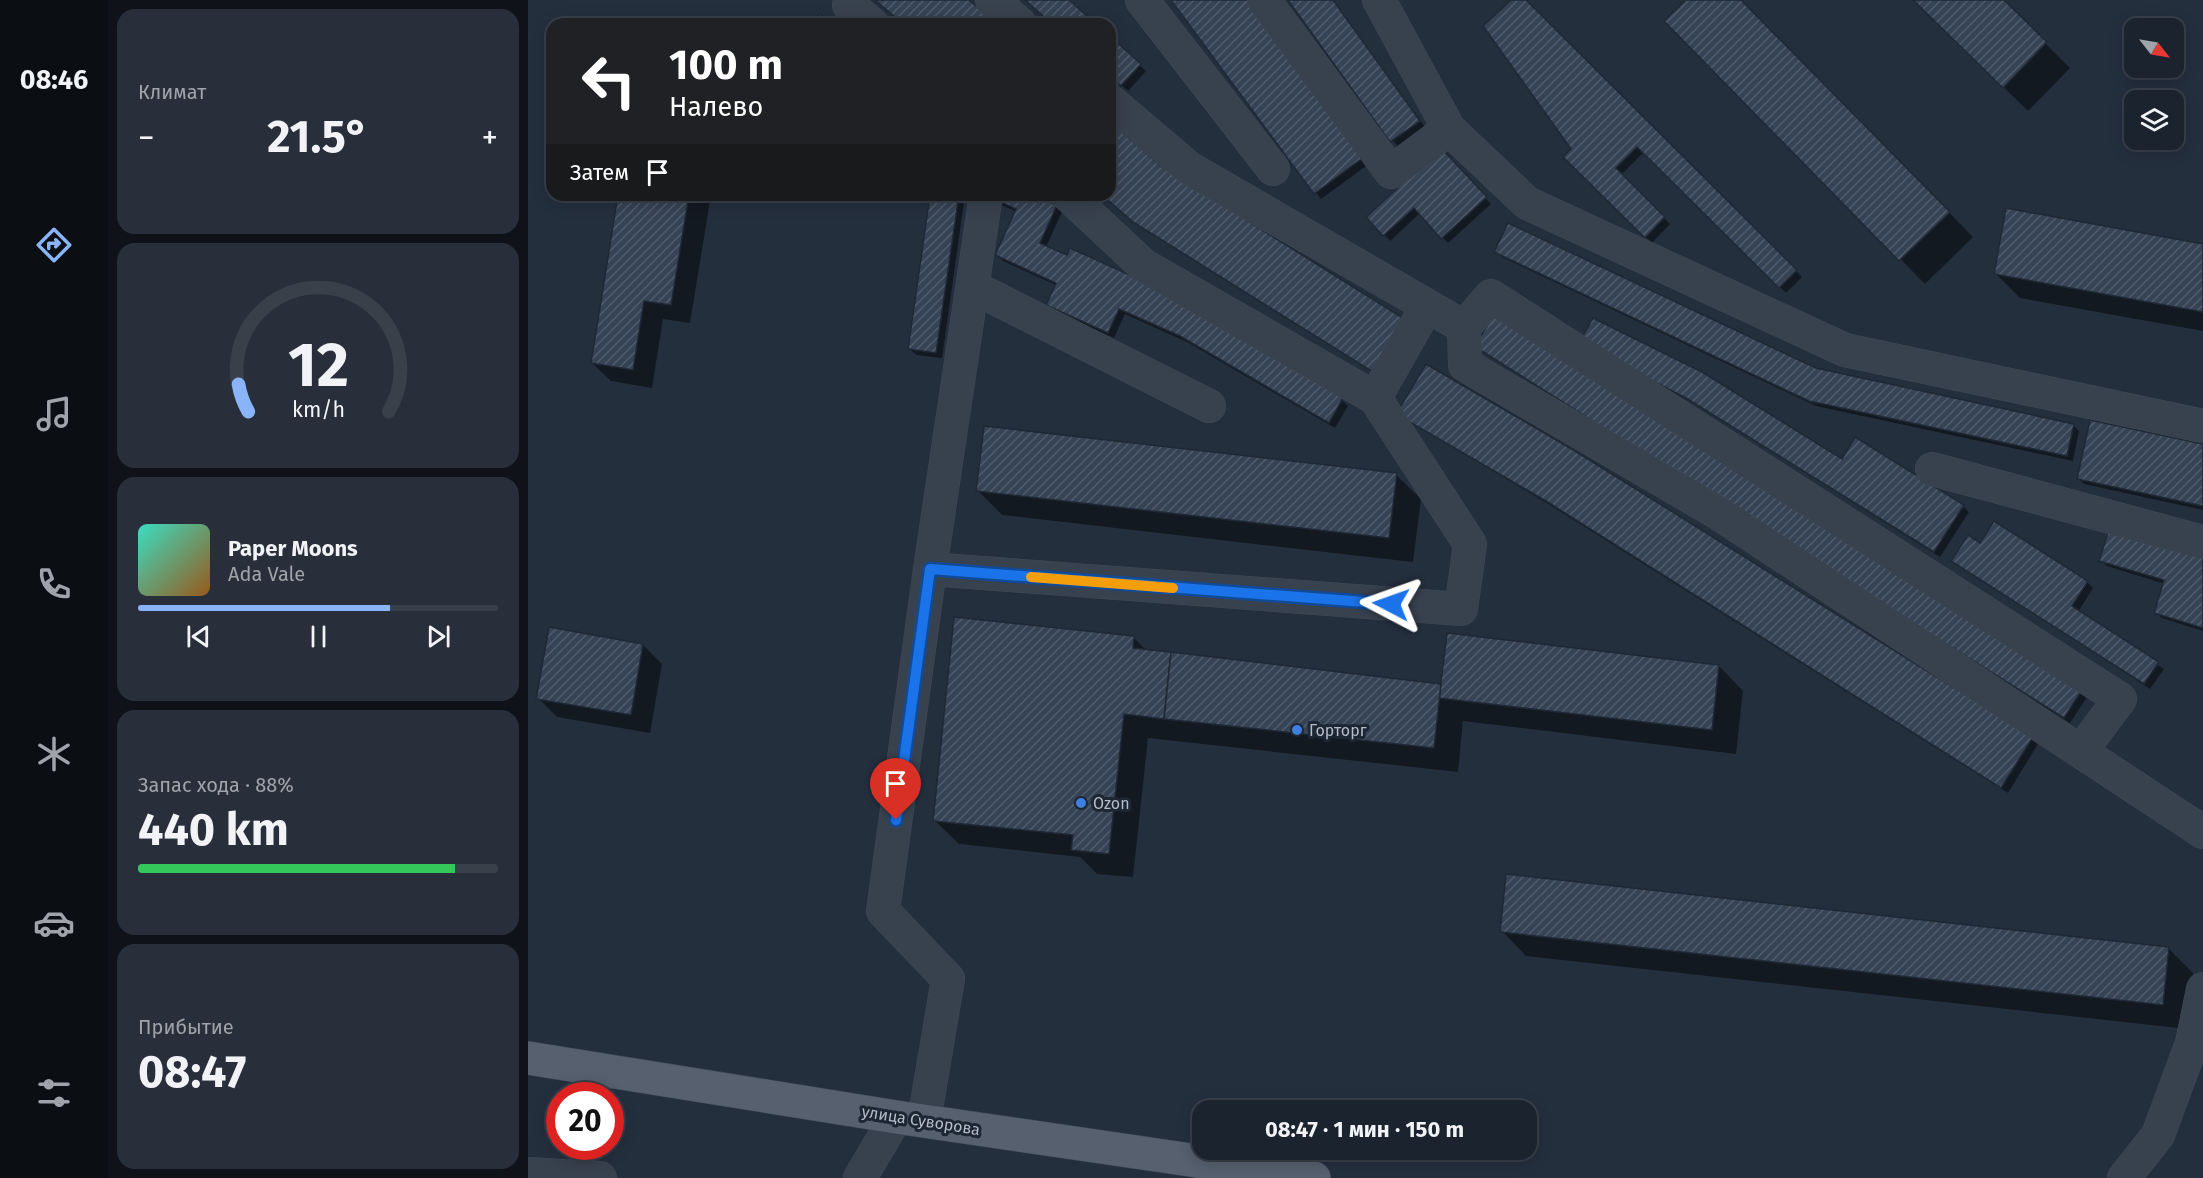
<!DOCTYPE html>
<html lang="ru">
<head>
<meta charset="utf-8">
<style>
  :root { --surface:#1b232e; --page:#282f3a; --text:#f1f3f6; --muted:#a0a4aa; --line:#39404a; --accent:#8ab4f8 }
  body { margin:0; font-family:"Fira Sans",sans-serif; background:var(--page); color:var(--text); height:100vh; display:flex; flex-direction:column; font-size:22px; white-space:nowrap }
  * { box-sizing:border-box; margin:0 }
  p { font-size:20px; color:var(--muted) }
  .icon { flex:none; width:33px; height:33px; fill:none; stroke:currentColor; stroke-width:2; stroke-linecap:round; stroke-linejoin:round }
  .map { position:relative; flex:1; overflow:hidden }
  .panel { display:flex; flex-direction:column; gap:9px; padding:9px; background:#0f1319; width:420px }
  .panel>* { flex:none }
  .banner { position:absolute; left:18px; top:18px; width:570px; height:183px; border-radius:18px; box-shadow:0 3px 15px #0003,0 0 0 2px var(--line); background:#202124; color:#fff; overflow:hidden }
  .needle { width:39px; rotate:121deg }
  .fabs { position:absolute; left:1596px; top:18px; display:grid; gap:12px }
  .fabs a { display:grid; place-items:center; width:60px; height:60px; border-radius:12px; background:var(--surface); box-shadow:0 3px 15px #0003,0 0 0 2px var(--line); font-size:30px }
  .speed { position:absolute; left:18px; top:1082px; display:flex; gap:12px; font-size:30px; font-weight:700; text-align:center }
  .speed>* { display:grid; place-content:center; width:78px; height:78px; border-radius:50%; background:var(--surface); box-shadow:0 3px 15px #0003,0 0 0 2px var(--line); line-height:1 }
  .speed .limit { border:9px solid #d22; background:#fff; color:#111 }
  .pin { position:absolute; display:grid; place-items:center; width:51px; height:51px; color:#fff; margin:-62px -26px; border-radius:50% 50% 50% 0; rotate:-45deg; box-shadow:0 0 6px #0007 }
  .pin .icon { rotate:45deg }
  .me { position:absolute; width:66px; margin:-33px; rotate:274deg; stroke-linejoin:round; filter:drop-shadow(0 0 4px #0008) }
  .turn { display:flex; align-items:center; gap:21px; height:126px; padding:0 24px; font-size:27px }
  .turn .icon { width:78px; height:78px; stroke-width:2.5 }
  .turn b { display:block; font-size:42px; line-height:51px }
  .then { display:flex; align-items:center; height:57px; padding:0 24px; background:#0003; gap:12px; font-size:22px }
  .big { font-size:45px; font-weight:700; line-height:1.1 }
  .panel .card { flex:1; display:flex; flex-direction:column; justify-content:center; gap:9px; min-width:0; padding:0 21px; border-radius:18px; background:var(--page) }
  .panel .dial { align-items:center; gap:0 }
  .dial svg { height:156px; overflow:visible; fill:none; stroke:var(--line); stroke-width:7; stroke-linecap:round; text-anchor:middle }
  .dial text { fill:var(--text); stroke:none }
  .song { display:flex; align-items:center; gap:18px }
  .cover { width:72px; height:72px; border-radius:9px; background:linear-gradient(135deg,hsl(170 70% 55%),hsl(30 70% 35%)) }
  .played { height:6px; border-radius:3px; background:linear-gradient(90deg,var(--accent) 70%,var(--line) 70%) }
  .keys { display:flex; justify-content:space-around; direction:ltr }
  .heat { display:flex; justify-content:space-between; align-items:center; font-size:33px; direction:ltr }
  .charge { height:9px; border-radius:4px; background:linear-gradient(90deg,#34c759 88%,var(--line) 0) }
  .trip { position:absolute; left:664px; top:1100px; width:345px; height:60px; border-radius:18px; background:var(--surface); box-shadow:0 3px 15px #0003,0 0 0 2px var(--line); font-weight:700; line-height:60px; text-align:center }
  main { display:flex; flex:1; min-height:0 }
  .dock { display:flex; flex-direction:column; width:108px; justify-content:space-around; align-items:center; background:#0b0e12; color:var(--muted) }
  .dock .icon { width:42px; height:42px }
  .dock .on { color:var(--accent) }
  .dock b { font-size:27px; color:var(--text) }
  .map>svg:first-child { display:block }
  .shadow { fill:#0007 }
  .building { fill:url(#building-hatch); stroke:#1f2835; stroke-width:1.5 }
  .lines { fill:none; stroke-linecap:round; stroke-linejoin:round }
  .minor-casing { stroke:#414a57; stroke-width:34 }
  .major-casing { stroke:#414a57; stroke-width:34 }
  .minor { stroke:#38414e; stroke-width:33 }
  .major { stroke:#56606e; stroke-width:33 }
  .route-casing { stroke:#114b97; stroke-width:15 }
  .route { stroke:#1a73e8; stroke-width:10 }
  .slow { stroke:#f59e0b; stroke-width:10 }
  .shop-dot { fill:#3f7fe0; stroke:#1d2633; stroke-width:2 }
  .labels { text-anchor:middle; stroke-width:6; stroke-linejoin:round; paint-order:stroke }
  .poi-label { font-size:16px; fill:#b4bcc9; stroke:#1d2633; text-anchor:start }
  .street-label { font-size:16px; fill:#b4bcc9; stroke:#1d2633 }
</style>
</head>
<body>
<main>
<nav class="dock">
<b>08:46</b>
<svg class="icon on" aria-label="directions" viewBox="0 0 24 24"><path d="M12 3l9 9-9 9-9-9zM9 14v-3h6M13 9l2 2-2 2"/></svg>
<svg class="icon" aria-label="music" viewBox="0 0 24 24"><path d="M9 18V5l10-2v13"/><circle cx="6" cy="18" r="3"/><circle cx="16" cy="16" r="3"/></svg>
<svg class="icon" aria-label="phone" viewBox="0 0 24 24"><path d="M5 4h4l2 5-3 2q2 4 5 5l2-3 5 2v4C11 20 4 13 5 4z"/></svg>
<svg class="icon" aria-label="climate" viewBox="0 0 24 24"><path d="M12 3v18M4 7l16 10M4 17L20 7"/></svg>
<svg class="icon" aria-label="car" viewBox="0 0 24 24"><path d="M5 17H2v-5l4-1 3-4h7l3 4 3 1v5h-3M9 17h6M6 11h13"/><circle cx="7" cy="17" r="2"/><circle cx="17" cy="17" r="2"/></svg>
<svg class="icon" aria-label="filters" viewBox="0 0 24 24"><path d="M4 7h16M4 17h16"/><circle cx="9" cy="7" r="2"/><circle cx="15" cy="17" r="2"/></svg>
</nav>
<section class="panel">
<div class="card"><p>Климат</p>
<div class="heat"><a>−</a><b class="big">21.5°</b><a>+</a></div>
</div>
<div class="card dial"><svg viewBox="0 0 100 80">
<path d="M14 69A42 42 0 1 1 86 69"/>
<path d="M14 69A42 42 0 0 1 9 55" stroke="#8ab4f8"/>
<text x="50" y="56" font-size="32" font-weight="700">12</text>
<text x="50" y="72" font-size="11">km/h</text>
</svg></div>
<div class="card">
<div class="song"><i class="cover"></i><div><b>Paper Moons</b><p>Ada Vale</p></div></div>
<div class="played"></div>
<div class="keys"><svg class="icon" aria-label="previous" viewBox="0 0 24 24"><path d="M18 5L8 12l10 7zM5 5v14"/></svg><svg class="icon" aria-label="pause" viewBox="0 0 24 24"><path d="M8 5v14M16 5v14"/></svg><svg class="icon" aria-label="next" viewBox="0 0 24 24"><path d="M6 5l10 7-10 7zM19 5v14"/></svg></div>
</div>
<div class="card"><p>Запас хода · 88%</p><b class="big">440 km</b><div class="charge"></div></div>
<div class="card"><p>Прибытие</p><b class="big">08:47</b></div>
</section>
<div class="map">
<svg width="1675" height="1178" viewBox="0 0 1675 1178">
  <defs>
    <pattern id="building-hatch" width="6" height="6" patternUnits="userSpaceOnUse" patternTransform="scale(1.5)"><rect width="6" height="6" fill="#364354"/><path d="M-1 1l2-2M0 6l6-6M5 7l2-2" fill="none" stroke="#515c6b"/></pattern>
  </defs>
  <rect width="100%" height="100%" fill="#242f3e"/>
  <g class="shadow">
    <path d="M645 0 841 164 793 199Z"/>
    <path d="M761 0H805L897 127 870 147Z"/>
    <path d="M985 0H996L1274 277 1258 293 1116 152 1093 175 1142 224 1124 243 1038 157 1045 149Z"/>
    <path d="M1160 0H1212L1445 237 1397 284 1138 21Z"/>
    <path d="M1386 0H1474L1542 68 1500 111Z"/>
    <path d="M582 38 618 71 600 91 582 75Z"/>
    <path d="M582 124 852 376 612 227 575 195H582Z"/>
    <path d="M919 156 963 204 920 243 892 213 862 241 840 217Z"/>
    <path d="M92 195H176L182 201 162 323 135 319 124 388 83 381 64 363Z"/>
    <path d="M403 195H437L414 358 388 355 382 349Z"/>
    <path d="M465 195H509L508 198 528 206 534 212 518 247 814 400 820 406 807 428 659 342 597 314 586 338 525 311 519 305 528 285 475 261 469 255 489 212 470 203Z"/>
    <path d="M1675 245V331L1492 298 1468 274Z"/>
    <path d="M968 251 1288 370 1545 425 1551 431 1545 461 1288 406 974 257Z"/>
    <path d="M948 346 1561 694 1542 723Z"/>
    <path d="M1059 349 1314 461 1435 506 1441 512 1412 557 1166 403Z"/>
    <path d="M870 414 1504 738 1510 744 1480 793 1025 507Z"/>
    <path d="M1675 446V510L1556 484 1550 478Z"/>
    <path d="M868 475 893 499 885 562 474 515 450 491Z"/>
    <path d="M1453 545 1559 582 1565 588 1550 612 1636 669 1622 689 1425 560Z"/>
    <path d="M1675 559V631L1634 618 1628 612 1637 584 1579 566 1573 560Z"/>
    <path d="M605 637 619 651 914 685 1191 666 1215 691 1208 754 935 721 930 772 620 738 605 877 569 874 552 857 431 844 406 820Z"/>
    <path d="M115 645 134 664 122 733 29 717 10 698Z"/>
    <path d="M974 931 1641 949 1665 973 1659 1029 998 956Z"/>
  </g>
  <g class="building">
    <path d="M347 0H441L469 24H375Z"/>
    <path d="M497 0H541L568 24H524Z"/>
    <path d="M643 0H720L836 157 786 194Z"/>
    <path d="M760 0H805L892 121 862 142Z"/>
    <path d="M983 0H998L1269 270 1251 288 1109 147 1088 168 1137 217 1117 238 1035 157 1043 149 955 26Z"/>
    <path d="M1158 0H1213L1422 212 1371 261 1136 21Z"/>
    <path d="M1385 0H1476L1519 42 1475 88Z"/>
    <path d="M291 14 306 24H285Z"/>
    <path d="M582 36 613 64 593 86 582 76Z"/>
    <path d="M582 122 635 168 878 320 845 372 605 222 574 195H582Z"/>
    <path d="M913 148 959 197 913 239 886 208 855 236 838 217Z"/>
    <path d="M90 195H161L143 305 116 301 105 370 63 363Z"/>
    <path d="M402 195H431L408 353 380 349Z"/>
    <path d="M463 195H506L529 205 512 243 539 255 542 248 668 305 815 398 801 423 652 336 591 309 580 333 518 305 528 283 467 255 488 209 462 197Z"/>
    <path d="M1478 208 1675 244V312L1466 274Z"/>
    <path d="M980 223 1288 368 1546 424 1539 456 1281 401 966 252Z"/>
    <path d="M966 315 1556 687 1536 718 946 346Z"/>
    <path d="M1065 318 1174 372 1314 459 1327 437 1436 505 1406 552 1158 398 1051 343Z"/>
    <path d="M898 364 1047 451 1505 737 1473 788 1018 501 868 414Z"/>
    <path d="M1562 420 1675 444V506L1549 479Z"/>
    <path d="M456 426 869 473 861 538 448 491Z"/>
    <path d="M1466 521 1560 581 1544 606 1631 662 1616 684 1423 561 1440 535 1452 543Z"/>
    <path d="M1581 529 1675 557V628L1626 613 1636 580 1571 561Z"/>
    <path d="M426 617 606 636 605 648 643 652 636 719 596 714 581 854 543 850 545 835 405 821Z"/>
    <path d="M21 627 115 644 103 715 8 699Z"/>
    <path d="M919 633 1191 665 1184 730 911 698Z"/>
    <path d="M643 652 913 684 906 748 636 719Z"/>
    <path d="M978 874 1641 947 1635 1005 972 932Z"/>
  </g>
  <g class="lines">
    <g class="minor-casing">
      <g id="minor">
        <path d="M464 0 492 24"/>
        <path d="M614 0 745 169"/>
        <path d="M736 0 863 172 921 129"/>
        <path d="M851 0 921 129 999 203 1317 350 1675 426"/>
        <path d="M321 5 344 24"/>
        <path d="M582 101 661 168 936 327 937 365 1190 513 1675 832"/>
        <path d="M458 195 402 569 933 609 942 544 847 398"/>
        <path d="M540 195 615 265 847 398 899 306"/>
        <path d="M445 287 681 406"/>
        <path d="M936 327 963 296 1592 699 1553 751"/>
        <path d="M1404 469 1675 542"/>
        <path d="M396 1121 420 979 355 911 402 569"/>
        <path d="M0 1174 72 1178"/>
        <path d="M332 1178 368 1117"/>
        <path d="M1596 1178 1630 1135 1664 1043 1675 989"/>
      </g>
    </g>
    <g class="major-casing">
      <path id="major" d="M0 1058 368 1117 786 1178"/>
    </g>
    <use href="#minor" class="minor"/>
    <use href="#major" class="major"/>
  </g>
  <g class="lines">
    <g class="route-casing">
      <path id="route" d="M368 820 402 569 863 604"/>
    </g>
    <use href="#route" class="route"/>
    <path class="slow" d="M503 577 645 588"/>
  </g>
  <g class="shop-dot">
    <circle cx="769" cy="730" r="6"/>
    <circle cx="553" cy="803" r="6"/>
  </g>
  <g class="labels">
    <g class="poi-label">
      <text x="781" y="736">Горторг</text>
      <text x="565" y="809">Ozon</text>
    </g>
    <g class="street-label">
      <text transform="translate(393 1120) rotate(9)" y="6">улица Суворова</text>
    </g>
  </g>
</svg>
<div class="fabs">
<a><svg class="needle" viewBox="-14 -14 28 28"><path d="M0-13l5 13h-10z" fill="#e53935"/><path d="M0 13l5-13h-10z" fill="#a0a4aa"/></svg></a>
<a><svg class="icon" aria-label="layers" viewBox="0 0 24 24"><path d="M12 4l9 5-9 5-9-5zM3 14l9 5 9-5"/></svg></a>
</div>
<div class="speed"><div class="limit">20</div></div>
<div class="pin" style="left:368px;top:820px;background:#d93025"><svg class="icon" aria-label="arrive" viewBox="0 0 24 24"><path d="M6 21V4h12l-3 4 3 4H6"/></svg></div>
<svg class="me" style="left:863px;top:604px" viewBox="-20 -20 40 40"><path d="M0-17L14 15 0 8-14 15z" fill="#1a73e8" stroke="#fff" stroke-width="4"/></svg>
<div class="trip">08:47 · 1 мин · 150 m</div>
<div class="banner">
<div class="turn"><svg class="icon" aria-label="left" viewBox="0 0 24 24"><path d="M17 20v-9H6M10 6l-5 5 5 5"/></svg><div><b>100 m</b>Налево</div></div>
<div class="then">Затем<svg class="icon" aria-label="arrive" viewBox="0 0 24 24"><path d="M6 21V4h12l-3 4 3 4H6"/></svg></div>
</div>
</div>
</main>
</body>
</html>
